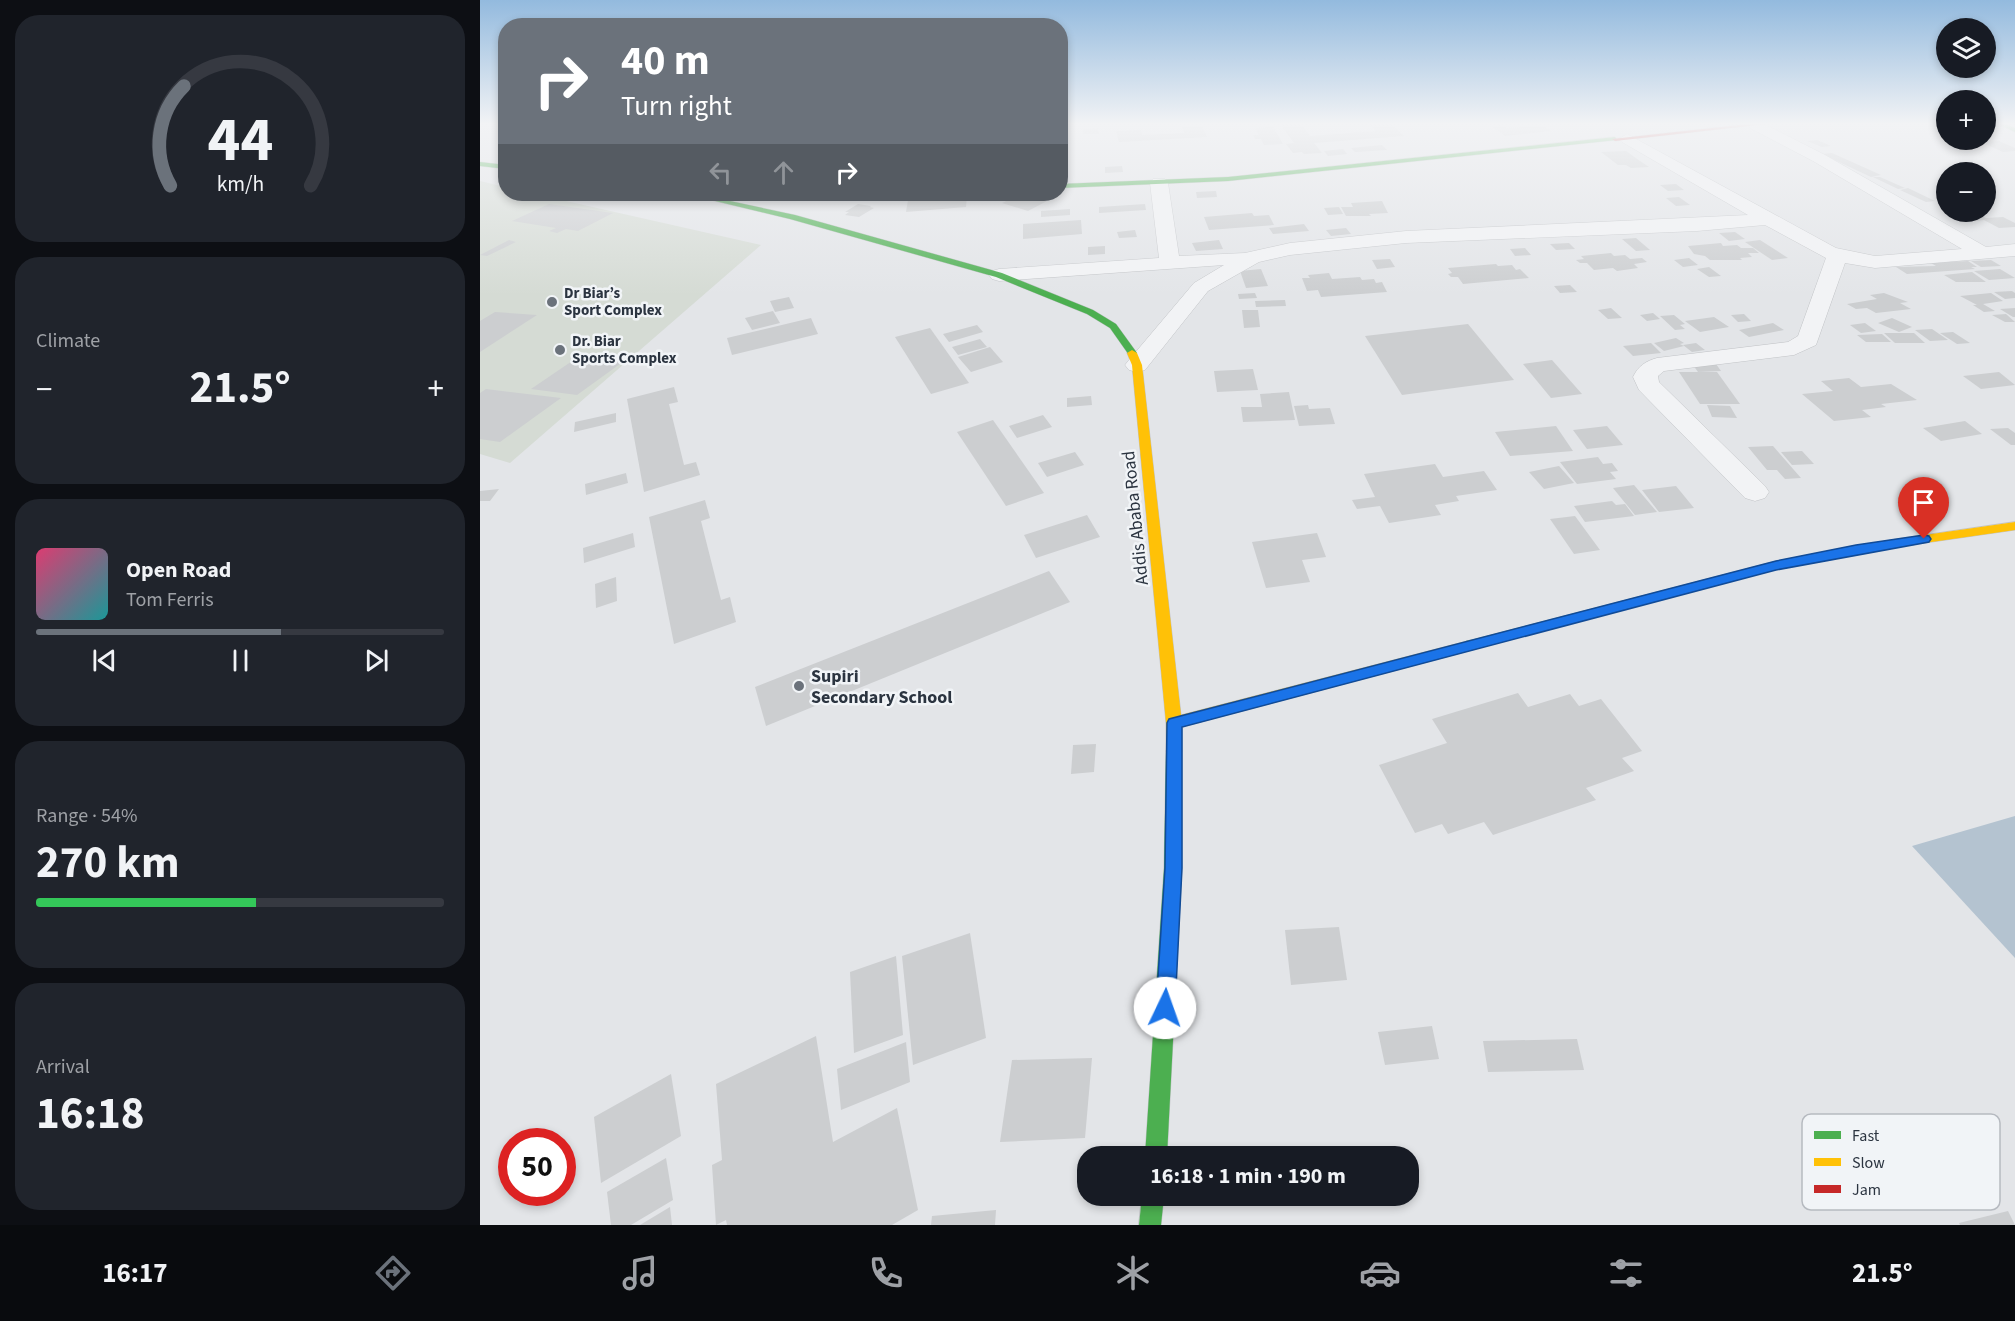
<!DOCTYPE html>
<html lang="en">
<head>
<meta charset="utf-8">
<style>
  :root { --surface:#171b24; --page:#20242c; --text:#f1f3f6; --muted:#9ea1a6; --line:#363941; --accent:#6b727b }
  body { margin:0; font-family:"Source Sans 3",sans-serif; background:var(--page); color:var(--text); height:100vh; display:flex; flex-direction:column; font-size:22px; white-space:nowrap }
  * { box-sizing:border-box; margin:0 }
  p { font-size:20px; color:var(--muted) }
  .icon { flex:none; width:33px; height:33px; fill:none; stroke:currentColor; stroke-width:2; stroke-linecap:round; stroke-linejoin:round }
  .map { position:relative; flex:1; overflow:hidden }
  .side { display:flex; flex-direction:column; gap:15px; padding:15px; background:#0d0f14; width:480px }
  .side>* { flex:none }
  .guide { position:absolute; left:18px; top:18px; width:570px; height:183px; border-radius:24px; box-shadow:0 3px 9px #0003; background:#6b727b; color:#fff; overflow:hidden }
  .buttons { position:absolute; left:1456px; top:18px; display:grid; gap:12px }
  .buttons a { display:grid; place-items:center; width:60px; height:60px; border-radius:50%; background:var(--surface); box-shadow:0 3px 9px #0003; font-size:30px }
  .speed { position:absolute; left:18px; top:1128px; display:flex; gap:12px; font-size:30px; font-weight:700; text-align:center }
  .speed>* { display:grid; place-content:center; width:78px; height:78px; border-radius:50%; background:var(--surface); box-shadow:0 3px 9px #0003; line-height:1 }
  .speed .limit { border:9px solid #d22; background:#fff; color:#111 }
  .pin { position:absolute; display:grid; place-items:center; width:51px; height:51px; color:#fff; margin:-62px -26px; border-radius:50% 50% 50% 0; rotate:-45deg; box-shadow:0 0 6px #0007 }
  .pin .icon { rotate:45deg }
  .me { position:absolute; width:66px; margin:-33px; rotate:3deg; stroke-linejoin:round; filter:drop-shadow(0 0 4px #0008) }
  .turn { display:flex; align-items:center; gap:21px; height:126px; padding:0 24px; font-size:27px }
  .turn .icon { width:78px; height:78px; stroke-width:2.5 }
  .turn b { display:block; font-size:42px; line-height:51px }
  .lanes { display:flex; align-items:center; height:57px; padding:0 24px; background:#0003; justify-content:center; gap:30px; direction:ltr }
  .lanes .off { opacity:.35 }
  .big { font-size:45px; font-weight:700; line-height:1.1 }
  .side .widget { flex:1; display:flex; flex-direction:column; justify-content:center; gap:9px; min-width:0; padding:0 21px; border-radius:24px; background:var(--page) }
  .side .dial { align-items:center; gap:0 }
  .dial svg { height:156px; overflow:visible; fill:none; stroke:var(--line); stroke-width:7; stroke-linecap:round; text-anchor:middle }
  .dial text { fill:var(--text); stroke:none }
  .song { display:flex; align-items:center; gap:18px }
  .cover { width:72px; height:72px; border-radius:9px; background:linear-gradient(135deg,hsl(340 70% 55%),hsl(180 70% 35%)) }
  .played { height:6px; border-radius:3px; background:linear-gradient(90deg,var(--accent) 60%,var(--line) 60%) }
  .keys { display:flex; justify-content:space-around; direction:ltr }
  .heat { display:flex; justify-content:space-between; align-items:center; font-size:33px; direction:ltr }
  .charge { height:9px; border-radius:4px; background:linear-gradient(90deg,#34c759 54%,var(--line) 0) }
  .trip { position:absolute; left:597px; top:1146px; width:342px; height:60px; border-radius:24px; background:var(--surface); box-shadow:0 3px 9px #0003; font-weight:700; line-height:60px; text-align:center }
  .menu { display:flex; height:96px; justify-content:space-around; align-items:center; background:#090b0e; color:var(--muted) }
  .menu .icon { width:42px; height:42px }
  .menu .selected { color:var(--accent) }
  .menu b { font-size:27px; color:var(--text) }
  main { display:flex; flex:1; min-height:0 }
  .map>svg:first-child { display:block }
  .green { fill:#d5dbd4 }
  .water { fill:#b4c3d0 }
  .building { fill:#ccced0 }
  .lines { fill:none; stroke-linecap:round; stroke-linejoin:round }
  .street-casing { stroke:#c1c3c6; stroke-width:1 }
  .fast-casing { stroke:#c1c3c6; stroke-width:1 }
  .slow-casing { stroke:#c1c3c6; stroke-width:1 }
  .jam-casing { stroke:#c1c3c6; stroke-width:1 }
  .street { fill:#f2f3f5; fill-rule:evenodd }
  .fast { fill:#4caf50; fill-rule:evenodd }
  .slow { fill:#ffc107; fill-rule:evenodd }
  .jam { fill:#c62828; fill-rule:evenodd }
  .route { fill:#1a73e8; stroke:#114b97; stroke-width:1.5 }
  .poi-dot { fill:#6b727b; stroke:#f1f4f7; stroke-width:2 }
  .labels { text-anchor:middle; stroke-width:5; stroke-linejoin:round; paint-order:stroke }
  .far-poi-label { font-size:15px; font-weight:bold; fill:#2b3440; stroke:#f1f4f7; text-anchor:start }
  .street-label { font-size:18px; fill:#2b3440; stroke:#f1f4f7 }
  .poi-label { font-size:18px; font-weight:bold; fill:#2b3440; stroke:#f1f4f7; text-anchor:start }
  .key { fill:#f1f4f7; stroke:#b6bac0; stroke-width:1.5 }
  .key-label { font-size:16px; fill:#2b3440 }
</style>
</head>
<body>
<main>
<section class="side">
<div class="widget dial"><svg viewBox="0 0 100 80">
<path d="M14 69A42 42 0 1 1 86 69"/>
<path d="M14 69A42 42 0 0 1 21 18" stroke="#6b727b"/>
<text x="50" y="56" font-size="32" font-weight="700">44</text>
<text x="50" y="72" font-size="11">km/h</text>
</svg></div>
<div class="widget"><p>Climate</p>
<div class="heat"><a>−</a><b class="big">21.5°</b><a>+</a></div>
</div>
<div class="widget">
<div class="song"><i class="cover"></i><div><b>Open Road</b><p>Tom Ferris</p></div></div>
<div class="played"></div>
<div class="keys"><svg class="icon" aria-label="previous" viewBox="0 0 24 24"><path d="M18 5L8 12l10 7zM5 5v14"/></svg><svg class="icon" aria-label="pause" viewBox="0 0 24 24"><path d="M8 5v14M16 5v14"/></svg><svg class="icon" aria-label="next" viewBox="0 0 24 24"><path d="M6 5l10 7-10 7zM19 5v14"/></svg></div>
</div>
<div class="widget"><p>Range · 54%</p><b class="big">270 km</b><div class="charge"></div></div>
<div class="widget"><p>Arrival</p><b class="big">16:18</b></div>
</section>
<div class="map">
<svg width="1535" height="1225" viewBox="0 0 1535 1225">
  <rect width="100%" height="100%" fill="#e3e5e8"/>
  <path class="green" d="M0 181 25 187 26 194H55L281 245 30 463 0 454Z"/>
  <path class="water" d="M1535 816V958L1432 846Z"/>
  <g class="building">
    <path d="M800 124H821L830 136 896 131 889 124H911L924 136 834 143 842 153 824 154 822 152 813 153 806 144 814 143Z"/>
    <path d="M1021 125 1026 128 1064 126 1071 131 1025 136 1012 126Z"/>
    <path d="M722 126 727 137 639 142 636 131 661 130 662 135 704 133 702 127Z"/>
    <path d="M793 127 803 144 784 145 781 139H775L773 135H779L775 128Z"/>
    <path d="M618 128 619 134H603V129Z"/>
    <path d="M1337 140 1351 146 1342 147 1327 141Z"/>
    <path d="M1519 141 1535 148V151L1523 152 1501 142Z"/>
    <path d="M902 145 907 150 875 152 871 148Z"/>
    <path d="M863 149 867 154 848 156 844 151Z"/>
    <path d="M1146 151 1160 161 1169 167 1151 168 1146 165H1138L1121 152Z"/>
    <path d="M1352 153 1401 175 1391 177 1342 154Z"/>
    <path d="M642 166 643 172 625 173V167Z"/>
    <path d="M1393 177H1400L1425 188 1418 189Z"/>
    <path d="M1196 184 1204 190 1188 191 1180 185Z"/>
    <path d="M1428 188 1455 201 1446 202 1420 190Z"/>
    <path d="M736 191 737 197 717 198 716 192Z"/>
    <path d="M541 194 567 201 548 211 522 203Z"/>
    <path d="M487 196 486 207 426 212 428 200Z"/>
    <path d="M1199 197 1210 205 1196 206 1186 198Z"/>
    <path d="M902 201 908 213 889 214 891 216H866L861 207H873L871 203Z"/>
    <path d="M69 204 133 213 98 231 86 229 77 233 69 231 76 228 32 221Z"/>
    <path d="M378 204 391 206 390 207 394 208 379 217 365 215 369 212H365Z"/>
    <path d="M665 204 666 210 619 213V207Z"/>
    <path d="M859 207 863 214 848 215 844 208Z"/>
    <path d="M590 209V215L561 217V211Z"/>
    <path d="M772 213 774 216 789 215 794 225 729 230 724 217Z"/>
    <path d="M1500 215 1506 218 1523 217 1535 223V227L1519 228 1504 220 1496 221 1486 216Z"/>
    <path d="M601 220 602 234 543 239V224Z"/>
    <path d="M824 224 829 231 793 234 789 228Z"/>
    <path d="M866 228 871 234 851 236 846 230Z"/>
    <path d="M655 230 657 237 639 238 637 232Z"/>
    <path d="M1255 232 1265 239 1249 241 1239 233Z"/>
    <path d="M1156 238 1170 250 1156 251 1142 239Z"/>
    <path d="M29 240 36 242 7 256 0 255Z"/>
    <path d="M739 240 743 249 716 251 712 243Z"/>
    <path d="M1280 240 1308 258 1292 260 1265 242Z"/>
    <path d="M1089 243 1095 249 1076 250 1070 244Z"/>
    <path d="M1241 243 1243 246 1257 245 1261 248H1273L1279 253H1268L1272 257 1260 258 1262 260H1230L1225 256 1214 254 1208 246Z"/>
    <path d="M625 246V254L608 255V247Z"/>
    <path d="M1045 248 1051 255 1035 256 1030 249Z"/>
    <path d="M1131 253 1134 256 1145 255 1150 259 1162 258 1167 262 1154 264 1158 268 1137 271 1133 268 1114 270 1107 263H1100L1096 260 1104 259 1101 256Z"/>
    <path d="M1209 258 1218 265 1203 267 1194 260Z"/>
    <path d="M910 259 915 267 897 269 892 260Z"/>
    <path d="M1511 260 1521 266 1501 267 1491 261Z"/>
    <path d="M1488 261 1497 267H1491L1495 269 1427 274 1416 267 1456 266 1451 263Z"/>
    <path d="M1016 264 1018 266 1032 265 1036 270 1040 269 1049 278 983 284 978 277H971L968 274 972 273 968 268Z"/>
    <path d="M1229 267 1241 276 1229 277 1217 269Z"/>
    <path d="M781 269 788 286 766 288 760 271Z"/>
    <path d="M1520 269 1535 278 1509 280 1494 271Z"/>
    <path d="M1492 272 1506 282H1476L1464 275Z"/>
    <path d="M849 273 852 279 880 277 882 280 894 279 896 283 902 282 907 292 841 297 838 290 827 291 822 278H830L828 275Z"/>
    <path d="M1090 285 1097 292 1080 293 1074 286Z"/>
    <path d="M1532 291 1535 293V298L1525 299 1514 292Z"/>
    <path d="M775 293 777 298 759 299 758 294Z"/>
    <path d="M1404 293 1428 302 1420 303 1431 309 1396 313 1387 308 1376 309 1367 304 1397 299 1390 295Z"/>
    <path d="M1511 293 1523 301 1503 304 1515 311 1504 312 1493 305H1497L1480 296Z"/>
    <path d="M309 297 314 308 295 312 290 301Z"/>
    <path d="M805 300 806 306 776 307 775 301Z"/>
    <path d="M1131 308 1142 318 1128 319 1118 310Z"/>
    <path d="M1535 308V317H1533L1520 309Z"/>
    <path d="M762 310H778L780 327 764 328Z"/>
    <path d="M293 311 300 323 272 330 265 318Z"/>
    <path d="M15 312 57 315 0 352V321Z"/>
    <path d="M1173 313 1180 319 1167 321 1160 315Z"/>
    <path d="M1264 314 1271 321 1258 322 1251 315Z"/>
    <path d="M1526 314 1535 322H1525L1512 315Z"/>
    <path d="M1194 315 1205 324 1200 325 1205 329 1195 330 1180 316Z"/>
    <path d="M1234 317 1249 327 1220 332 1205 321Z"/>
    <path d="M331 318 338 334 252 355 247 338Z"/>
    <path d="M1412 318 1432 327 1419 332 1398 323Z"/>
    <path d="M1293 323 1304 330 1269 337 1259 330Z"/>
    <path d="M1385 323 1396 331 1381 333 1370 325Z"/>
    <path d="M988 324 1034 380 922 395 885 336Z"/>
    <path d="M497 325 503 332 469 342 463 334Z"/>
    <path d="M450 328 489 383 451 394 415 337Z"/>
    <path d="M1452 329 1468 340 1450 341 1435 330Z"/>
    <path d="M1473 332 1490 343 1477 344 1460 333Z"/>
    <path d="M1404 333H1434L1445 343H1415Z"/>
    <path d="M1402 334 1411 342H1386L1377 335Z"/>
    <path d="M1196 338 1204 343 1200 344 1204 346 1184 351 1174 343Z"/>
    <path d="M500 339 507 347 478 355 472 347Z"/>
    <path d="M1171 343 1181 353 1153 356 1143 346Z"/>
    <path d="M1216 343 1225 350 1212 352 1203 345Z"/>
    <path d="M510 347 523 362 491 372 478 357Z"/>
    <path d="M101 355 144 361 97 395 51 389Z"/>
    <path d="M1072 360 1102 394 1071 398 1043 364Z"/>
    <path d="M1236 364 1241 371 1218 372 1213 365Z"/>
    <path d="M773 369 778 390 737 392 734 371Z"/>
    <path d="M1199 372H1237L1260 404H1220Z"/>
    <path d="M1519 372 1535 385 1501 389 1483 376Z"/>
    <path d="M1369 378 1381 387 1411 384 1437 400 1401 404 1406 407 1382 410 1391 417 1354 421 1322 394 1353 391 1341 381Z"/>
    <path d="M194 387 198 402 189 404 204 465 216 462 220 475 164 492 147 399Z"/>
    <path d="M6 389 81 398 20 442 0 439V393Z"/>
    <path d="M809 392 815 420 763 422 761 407H782L780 394Z"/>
    <path d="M611 396 612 405 587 407V398Z"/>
    <path d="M828 405 829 409 850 408 855 424 819 426 814 406Z"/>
    <path d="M1227 405 1250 406 1257 418 1232 417Z"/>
    <path d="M136 413V422L94 432 95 422Z"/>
    <path d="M563 415 572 427 537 438 529 426Z"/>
    <path d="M513 420 564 493 526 506 477 432Z"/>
    <path d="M1485 421 1502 434 1461 441 1443 428Z"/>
    <path d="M1076 426 1093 451 1030 456 1015 432Z"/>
    <path d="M1127 426 1143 445 1107 449 1093 430Z"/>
    <path d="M1528 428 1535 433V445H1531L1510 429Z"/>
    <path d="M1293 446 1321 478 1305 479 1297 470H1287L1268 447Z"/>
    <path d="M1322 451 1334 464 1312 465 1301 452Z"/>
    <path d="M595 452 604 465 567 477 558 463Z"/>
    <path d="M1118 457 1123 464 1132 463 1138 471 1130 472 1136 479 1097 484 1080 462Z"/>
    <path d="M955 464 963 477 1004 471 1017 490 976 496 979 501 955 505 961 515 909 523 900 506 877 509 872 500 895 497 884 474Z"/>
    <path d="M1079 466 1094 483 1064 489 1049 472Z"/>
    <path d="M146 473 148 483 106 495 105 484Z"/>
    <path d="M1154 485 1177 512 1155 515 1133 488Z"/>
    <path d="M1196 486 1214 508 1179 512 1162 490Z"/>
    <path d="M19 489 10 501H0V491Z"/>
    <path d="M225 500 230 518 221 521 241 600 250 597 256 622 194 644 169 517Z"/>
    <path d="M1132 501 1136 505 1145 504 1154 516 1105 522 1094 506Z"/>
    <path d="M607 515 620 537 556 558 544 535Z"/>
    <path d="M1095 516 1120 550 1094 554 1070 519Z"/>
    <path d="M153 533 155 547 104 563 103 548Z"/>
    <path d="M837 533 846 557 822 560 830 582 786 588 772 542Z"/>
    <path d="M569 571 590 602 286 726 275 687Z"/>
    <path d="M136 577 137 601 116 608 115 584Z"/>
    <path d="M1038 693 1048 707 1090 694 1099 706 1121 699 1162 751 1142 758 1154 771 1106 788 1116 800 1013 835 1004 822 968 834 962 824 935 833 899 765 967 743 952 719Z"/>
    <path d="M616 744 614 772 591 774 593 745Z"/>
    <path d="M859 927 867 980 811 985 805 930Z"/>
    <path d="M490 933 506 1038 433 1065 422 956Z"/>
    <path d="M416 956 423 1035 374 1053 370 972Z"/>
    <path d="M952 1026 959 1059 905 1065 898 1032Z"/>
    <path d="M336 1036 353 1142 417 1108 438 1210 412 1225H247L246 1220 236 1225 232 1165 242 1160 236 1084Z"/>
    <path d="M1097 1039 1104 1070 1008 1072 1003 1041Z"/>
    <path d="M426 1042 430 1082 361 1110 357 1069Z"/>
    <path d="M612 1058 605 1138 520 1142 532 1060Z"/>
    <path d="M191 1074 201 1136 121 1183 114 1117Z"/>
    <path d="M186 1158 193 1200 151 1225H131L127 1192Z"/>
    <path d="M190 1207 192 1225H160Z"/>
    <path d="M516 1210 515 1225H451L452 1216Z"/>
    <path d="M1528 1211 1535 1225H1480L1479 1223Z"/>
  </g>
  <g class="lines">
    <g class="street-casing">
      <path id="street" d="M1268 124H1284L1345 155 1506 247 1535 244V256L1395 268 1365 263 1336 345 1314 355 1184 371 1178 376 1179 382 1285 486 1289 492 1285 498 1275 501 1265 498 1159 390 1153 377C1158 366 1166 361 1177 358L1308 342 1318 336 1346 258 1285 225 1217 231 926 243 810 255 779 262 728 291 665 370 657 372 649 370 645 365 649 360 714 283 744 265 519 281 512 279 509 275 512 271 519 269 679 258 670 183 673 179H685L688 183 699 256 765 253 810 243 926 231 1268 215 1142 142 1139 139 1147 134 1356 248 1395 256 1482 249 1333 161 1270 128Z"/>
    </g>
    <g class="fast-casing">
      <g id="fast">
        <path d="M1518 124H1526L1535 128V132Z"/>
        <path d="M1135 137 1137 140 748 181 580 188V184L748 177Z"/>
        <path d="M0 162 26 165V169L0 166Z"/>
        <path d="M206 194H217L315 215 522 273 613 310 636 324 657 353 649 355 630 328 607 314 516 277 310 219Z"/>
        <path d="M271 194H375L371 196 274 198H271Z"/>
        <path d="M1417 539 1421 540 1423 543 1421 546 1296 569 991 650 986 649 984 645 986 641 991 640 1296 561Z"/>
        <path d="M694 744 700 746 702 751V868L687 1156H665L684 868 686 751 688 746Z"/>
        <path d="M662 1196H684L681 1225H659Z"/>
      </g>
    </g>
    <g class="slow-casing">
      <g id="slow">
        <path d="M652 350 657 353 662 365 701 715 991 640 996 641 998 645 996 649 702 727V751L700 756 694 758 688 756 686 751V723L652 365 647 353Z"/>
        <path d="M1535 522V530L1417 547 1411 543 1417 539Z"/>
      </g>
    </g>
    <g class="jam-casing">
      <path id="jam" d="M1268 124H1286L1135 141 1132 139Z"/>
    </g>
    <use href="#street" class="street"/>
    <use href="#fast" class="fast"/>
    <use href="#slow" class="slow"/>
    <use href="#jam" class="jam"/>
  </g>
  <linearGradient id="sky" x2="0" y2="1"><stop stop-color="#93bade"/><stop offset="0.42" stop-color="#f2f3f5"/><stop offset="1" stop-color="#f2f3f5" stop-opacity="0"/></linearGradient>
  <rect width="1535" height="295" fill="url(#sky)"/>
  <path class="route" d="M1444 535 1449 536 1451 539 1449 542 1296 570 702 727V868L695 1008 692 1015 685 1017 678 1015 676 1008 685 868 687 723 689 719 1296 561 1376 545Z"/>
  <g class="poi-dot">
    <circle cx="72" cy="302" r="6"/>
    <circle cx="80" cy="350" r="6"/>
    <circle cx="319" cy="686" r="6"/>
  </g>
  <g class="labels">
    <g class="far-poi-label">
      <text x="84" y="298">Dr Biar’s<tspan x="84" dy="17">Sport Complex</tspan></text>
      <text x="92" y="346">Dr. Biar<tspan x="92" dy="17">Sports Complex</tspan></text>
    </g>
    <g class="street-label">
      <text transform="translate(655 518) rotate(-96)" y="6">Addis Ababa Road</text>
    </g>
    <g class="poi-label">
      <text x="331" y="682">Supiri<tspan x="331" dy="21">Secondary School</tspan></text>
    </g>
  </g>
  <rect x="1322" y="1114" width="198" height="96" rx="9" class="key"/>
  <rect x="1334" y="1131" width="27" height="8" fill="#4caf50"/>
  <rect x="1334" y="1158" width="27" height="8" fill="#ffc107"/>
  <rect x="1334" y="1185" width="27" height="8" fill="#c62828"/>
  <g class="key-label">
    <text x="1372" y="1141">Fast</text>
    <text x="1372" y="1168">Slow</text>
    <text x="1372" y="1195">Jam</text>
  </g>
</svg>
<div class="buttons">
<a><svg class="icon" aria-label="layers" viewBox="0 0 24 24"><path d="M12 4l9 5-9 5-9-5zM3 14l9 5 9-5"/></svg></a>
<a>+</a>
<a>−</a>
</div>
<div class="speed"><div class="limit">50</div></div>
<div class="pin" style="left:1444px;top:539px;background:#d93025"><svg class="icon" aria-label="arrive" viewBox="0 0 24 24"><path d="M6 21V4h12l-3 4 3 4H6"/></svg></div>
<svg class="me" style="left:685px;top:1008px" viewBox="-20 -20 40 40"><circle r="19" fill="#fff"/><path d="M0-13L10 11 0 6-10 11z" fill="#1a73e8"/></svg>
<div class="trip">16:18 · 1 min · 190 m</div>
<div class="guide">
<div class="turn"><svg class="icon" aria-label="right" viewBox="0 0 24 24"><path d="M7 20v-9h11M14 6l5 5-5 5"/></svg><div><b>40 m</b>Turn right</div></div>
<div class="lanes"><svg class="icon off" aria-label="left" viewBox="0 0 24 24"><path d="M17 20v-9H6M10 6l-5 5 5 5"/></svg><svg class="icon off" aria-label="ahead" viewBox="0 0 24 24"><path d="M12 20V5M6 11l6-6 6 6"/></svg><svg class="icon" aria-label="right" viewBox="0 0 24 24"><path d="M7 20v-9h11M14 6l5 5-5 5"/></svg></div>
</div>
</div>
</main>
<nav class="menu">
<b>16:17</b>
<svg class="icon selected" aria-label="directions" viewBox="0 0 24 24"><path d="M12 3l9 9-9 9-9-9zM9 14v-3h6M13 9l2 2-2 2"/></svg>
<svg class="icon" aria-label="music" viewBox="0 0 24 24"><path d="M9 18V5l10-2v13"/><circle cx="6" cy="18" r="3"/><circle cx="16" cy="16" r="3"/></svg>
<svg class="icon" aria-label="phone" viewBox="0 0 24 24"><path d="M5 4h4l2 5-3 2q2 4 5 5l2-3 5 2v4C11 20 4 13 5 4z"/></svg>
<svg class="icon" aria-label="climate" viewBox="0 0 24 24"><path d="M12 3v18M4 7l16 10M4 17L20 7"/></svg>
<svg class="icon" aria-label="car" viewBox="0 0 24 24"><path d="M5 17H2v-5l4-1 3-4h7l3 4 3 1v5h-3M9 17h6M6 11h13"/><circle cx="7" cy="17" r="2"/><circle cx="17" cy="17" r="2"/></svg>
<svg class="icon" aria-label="filters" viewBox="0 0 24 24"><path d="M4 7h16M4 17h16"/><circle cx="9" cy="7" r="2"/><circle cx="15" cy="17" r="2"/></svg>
<b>21.5°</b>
</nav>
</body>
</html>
